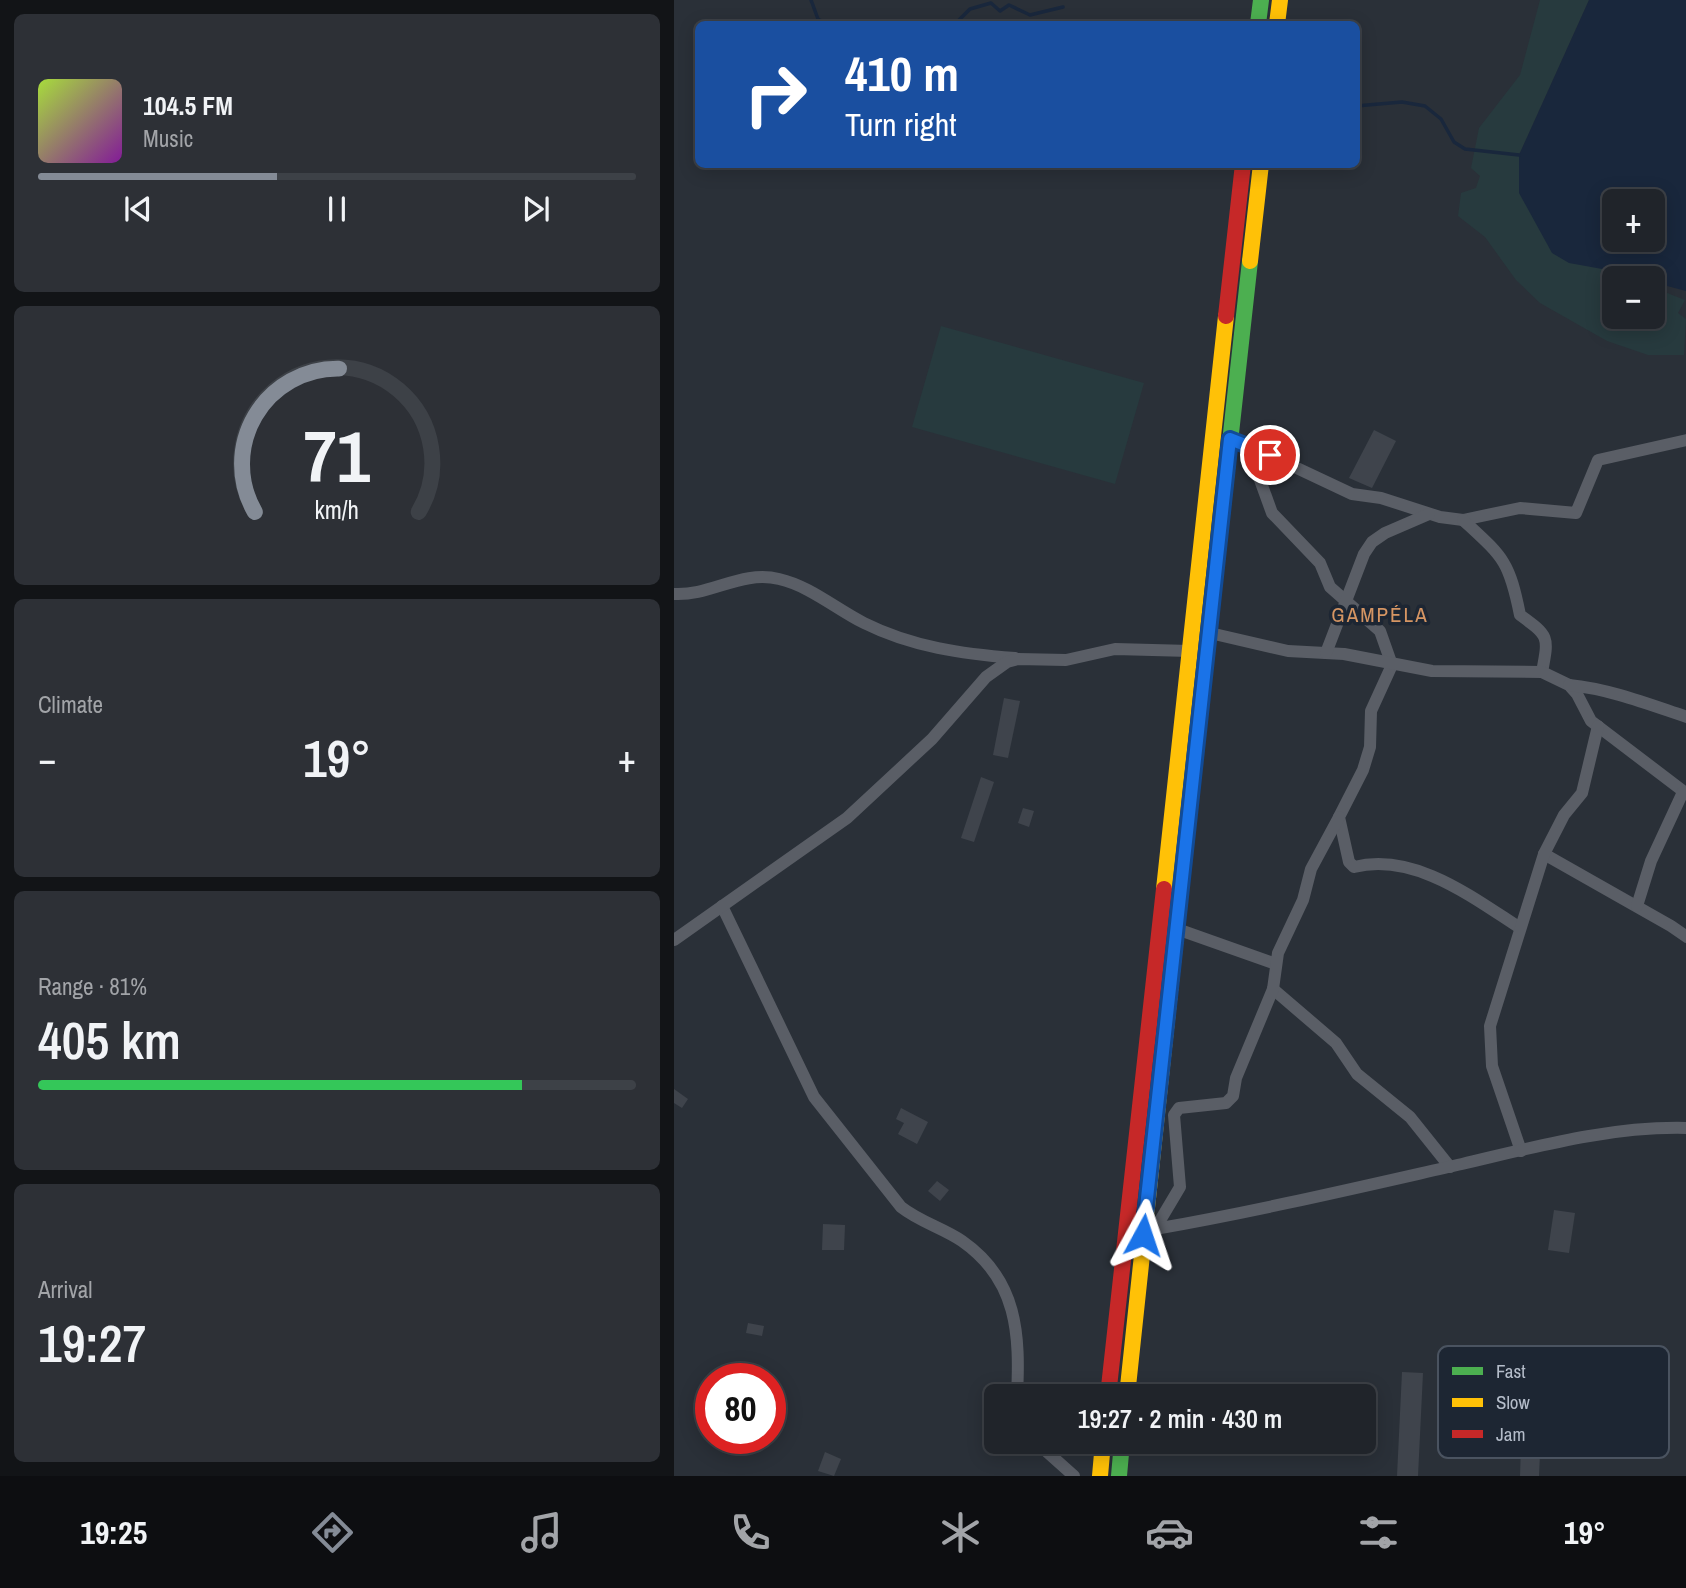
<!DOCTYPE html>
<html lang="en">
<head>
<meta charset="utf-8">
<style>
  :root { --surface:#20242a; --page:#2d3036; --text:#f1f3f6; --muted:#a2a4a8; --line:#3d4147; --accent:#848b96 }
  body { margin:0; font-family:"Archivo Narrow",sans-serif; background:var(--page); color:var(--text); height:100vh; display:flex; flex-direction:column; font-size:26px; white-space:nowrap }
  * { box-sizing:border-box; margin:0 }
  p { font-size:23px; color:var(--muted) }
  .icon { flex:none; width:38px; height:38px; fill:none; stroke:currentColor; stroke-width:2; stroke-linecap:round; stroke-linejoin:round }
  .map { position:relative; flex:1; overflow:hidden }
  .drawer { display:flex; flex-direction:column; gap:14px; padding:14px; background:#121417; width:674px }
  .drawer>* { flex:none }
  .hud { position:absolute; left:21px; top:21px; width:665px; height:147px; border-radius:10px; box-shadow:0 4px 18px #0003,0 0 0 2px var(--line); background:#1a4fa0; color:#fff; overflow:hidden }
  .buttons { position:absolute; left:928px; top:189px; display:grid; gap:14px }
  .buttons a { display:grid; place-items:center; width:63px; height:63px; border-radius:10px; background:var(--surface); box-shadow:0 4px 18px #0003,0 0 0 2px var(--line); font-size:35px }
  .speed { position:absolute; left:21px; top:1363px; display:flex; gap:14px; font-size:35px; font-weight:700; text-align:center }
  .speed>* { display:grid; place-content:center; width:91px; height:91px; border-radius:50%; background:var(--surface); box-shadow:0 4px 18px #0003,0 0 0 2px var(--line); line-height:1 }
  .speed .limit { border:10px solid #d22; background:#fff; color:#111 }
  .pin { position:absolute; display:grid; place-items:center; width:60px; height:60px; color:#fff; margin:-30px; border:4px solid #fff; border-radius:50%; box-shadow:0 2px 7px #0007 }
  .me { position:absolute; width:77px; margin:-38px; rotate:5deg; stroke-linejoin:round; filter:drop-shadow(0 0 5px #0008) }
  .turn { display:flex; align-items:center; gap:24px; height:147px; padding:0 35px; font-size:32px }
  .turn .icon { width:91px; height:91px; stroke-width:2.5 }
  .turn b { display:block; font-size:49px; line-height:60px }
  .big { font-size:52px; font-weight:600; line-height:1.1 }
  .drawer .widget { flex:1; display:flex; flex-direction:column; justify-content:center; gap:10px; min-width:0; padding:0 24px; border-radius:10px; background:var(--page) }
  .drawer .dial { align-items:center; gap:0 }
  .dial svg { height:182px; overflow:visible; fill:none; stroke:var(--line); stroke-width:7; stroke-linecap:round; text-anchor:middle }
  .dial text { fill:var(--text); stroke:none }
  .song { display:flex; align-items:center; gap:21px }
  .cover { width:84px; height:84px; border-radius:10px; background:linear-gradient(135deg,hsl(80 70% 55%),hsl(290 70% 35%)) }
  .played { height:7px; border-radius:4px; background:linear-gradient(90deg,var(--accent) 40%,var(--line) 40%) }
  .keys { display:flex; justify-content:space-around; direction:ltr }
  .heat { display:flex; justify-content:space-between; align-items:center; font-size:38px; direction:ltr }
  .charge { height:10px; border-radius:5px; background:linear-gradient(90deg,#34c759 81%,var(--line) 0) }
  .trip { position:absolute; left:310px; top:1384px; width:392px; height:70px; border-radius:10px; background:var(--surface); box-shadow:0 4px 18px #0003,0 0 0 2px var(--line); font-weight:600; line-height:70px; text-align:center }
  .tabs { display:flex; height:112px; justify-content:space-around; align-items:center; background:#0d0e11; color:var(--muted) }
  .tabs .icon { width:49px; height:49px }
  .tabs .selected { color:var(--accent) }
  .tabs b { font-size:32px; color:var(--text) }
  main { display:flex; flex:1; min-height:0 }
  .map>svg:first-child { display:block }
  .green { fill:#273a3e }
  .water { fill:#19273c; fill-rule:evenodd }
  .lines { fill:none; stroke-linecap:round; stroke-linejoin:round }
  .stream { stroke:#19273c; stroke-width:3.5 }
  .building { fill:#3f444c }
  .street { stroke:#5a5e66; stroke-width:12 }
  .fast { stroke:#4caf50; stroke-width:16 }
  .slow { stroke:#ffc107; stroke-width:16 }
  .jam { stroke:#c62828; stroke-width:16 }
  .route-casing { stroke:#114b97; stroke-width:18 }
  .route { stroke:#1a73e8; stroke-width:12 }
  .labels { text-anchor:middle; stroke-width:7; stroke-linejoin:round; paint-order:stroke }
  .quarter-label { font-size:21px; letter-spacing:2px; fill:#d59563; stroke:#1d2633 }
  .key { fill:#1d2633; stroke:#4a5360; stroke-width:2 }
  .key-label { font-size:19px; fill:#b4bcc9 }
</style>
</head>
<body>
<main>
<section class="drawer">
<div class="widget">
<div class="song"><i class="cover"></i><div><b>104.5 FM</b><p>Music</p></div></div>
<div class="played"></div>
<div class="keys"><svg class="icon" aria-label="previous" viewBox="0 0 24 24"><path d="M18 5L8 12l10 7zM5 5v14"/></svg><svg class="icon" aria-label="pause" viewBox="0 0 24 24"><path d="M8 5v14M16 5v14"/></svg><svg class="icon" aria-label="next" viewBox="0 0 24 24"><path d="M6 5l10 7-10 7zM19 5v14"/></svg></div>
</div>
<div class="widget dial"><svg viewBox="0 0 100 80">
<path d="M14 69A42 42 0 1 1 86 69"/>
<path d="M14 69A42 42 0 0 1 51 6" stroke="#848b96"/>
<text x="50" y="56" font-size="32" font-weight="700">71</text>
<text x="50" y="72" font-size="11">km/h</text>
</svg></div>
<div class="widget"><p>Climate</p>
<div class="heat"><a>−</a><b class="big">19°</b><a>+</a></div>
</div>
<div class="widget"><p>Range · 81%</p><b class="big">405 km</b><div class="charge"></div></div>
<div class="widget"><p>Arrival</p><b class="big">19:27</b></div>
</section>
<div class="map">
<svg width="1013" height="1476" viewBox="0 0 1013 1476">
  <rect width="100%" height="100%" fill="#2a3038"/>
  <g class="green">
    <path d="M866 0H915L845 155 962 278H940V317H978V287L1011 300 1004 313 1012 319 1010 355H974L933 341 866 303 842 280 811 237 784 216 787 193 802 188 806 176 797 168 805 128 846 75Z"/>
    <path d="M267 326 470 383 441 484 238 427Z"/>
  </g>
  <path class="water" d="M915 0H1012V291L978 282V278L895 263 878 253 845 193V155ZM940 201H978V240H940Z"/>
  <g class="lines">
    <g class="stream">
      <path d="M137 0 144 19 153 24"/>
      <path d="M281 24 296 9 317 3 326 11 335 5 356 15 389 7"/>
      <path d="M682 106 728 102 751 106 767 119 780 142 791 149 845 155"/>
    </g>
  </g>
  <g class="building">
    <path d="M700 430 722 441 698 488 675 478Z"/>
    <path d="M330 698 346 701 334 758 319 755Z"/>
    <path d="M307 777 320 782 300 842 287 838Z"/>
    <path d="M349 808 360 811 355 827 344 823Z"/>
    <path d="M0 1089 14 1099 8 1108 0 1103Z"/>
    <path d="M227 1108 254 1122 243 1144 224 1134 230 1123 222 1119Z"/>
    <path d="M263 1181 275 1190 266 1201 254 1191Z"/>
    <path d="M880 1210 901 1213 895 1253 874 1250Z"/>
    <path d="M149 1224 171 1225 170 1250H148Z"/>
    <path d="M74 1323 90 1326 88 1336 72 1333Z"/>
    <path d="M728 1372 749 1373 744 1476H723Z"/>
    <path d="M849 1384 869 1385 865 1476H846Z"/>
    <path d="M151 1452 167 1459 160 1476 144 1471Z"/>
  </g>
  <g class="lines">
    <g class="street">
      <path d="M570 443 678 494 707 498 766 517 789 520 846 508 902 513 924 460 1013 440"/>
      <path d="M573 444 598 513 646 563 656 587 706 631 718 665 697 711 696 747 689 770 665 817 675 862 680 867C740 852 798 897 846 928"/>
      <path d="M789 520C829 557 835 560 846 615 875 636 875 636 868 672"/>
      <path d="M0 594C37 596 67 570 105 579 136 586 162 609 190 623 238 647 289 654 341 658"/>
      <path d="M536 633 614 651 670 654 758 671 868 672 895 685 903 694 917 721 1013 794"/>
      <path d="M652 653 690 554 698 542 711 533 755 514"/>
      <path d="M895 685C936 689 974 704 1013 717"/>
      <path d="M870 854 997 926 1013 937"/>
      <path d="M48 906 140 1097 227 1207C246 1222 269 1228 288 1241 344 1280 346 1335 343 1396"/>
      <path d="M963 906 977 861 1009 792"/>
      <path d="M503 929 602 964"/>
      <path d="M0 940 173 818 258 739 312 677 333 662 344 659 392 660 441 649 516 651"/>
      <path d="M599 989 662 1043 683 1074 736 1117 776 1167"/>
      <path d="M847 1151 818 1066 816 1026 870 854 890 815 908 793 924 726"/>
      <path d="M481 1229 506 1187 500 1115 505 1108 552 1103 559 1096 562 1078 599 989 604 953 629 900 637 869 665 817"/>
      <path d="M469 1235 481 1229C584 1211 686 1187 788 1164 861 1147 936 1126 1013 1128"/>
      <path d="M362 1442 400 1476"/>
    </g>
    <g class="fast">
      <path d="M584 24 587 0"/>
      <path d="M512 841 576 261"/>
      <path d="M445 1476 448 1442"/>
    </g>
    <g class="slow">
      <path d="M603 24 606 0"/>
      <path d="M576 261 587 164"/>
      <path d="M490 889 552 316"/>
      <path d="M453 1396 512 841"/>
      <path d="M426 1476 429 1442"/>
    </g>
    <g class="jam">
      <path d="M552 316 569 164"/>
      <path d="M434 1396 490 889"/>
    </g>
  </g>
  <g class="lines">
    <g class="route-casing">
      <path id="route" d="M469 1235 556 439 596 455"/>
    </g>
    <use href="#route" class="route"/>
  </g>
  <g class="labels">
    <g class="quarter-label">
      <text x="706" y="622">GAMPÉLA</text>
    </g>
  </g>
  <rect x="764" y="1346" width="231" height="112" rx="10" class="key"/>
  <rect x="778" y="1367" width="31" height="8" fill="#4caf50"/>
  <rect x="778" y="1398" width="31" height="9" fill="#ffc107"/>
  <rect x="778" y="1430" width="31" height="8" fill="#c62828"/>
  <g class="key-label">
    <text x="822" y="1378">Fast</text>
    <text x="822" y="1409">Slow</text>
    <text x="822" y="1441">Jam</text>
  </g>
</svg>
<div class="buttons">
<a>+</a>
<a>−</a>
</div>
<div class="speed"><div class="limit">80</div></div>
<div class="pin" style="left:596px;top:455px;background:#d93025"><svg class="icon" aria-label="arrive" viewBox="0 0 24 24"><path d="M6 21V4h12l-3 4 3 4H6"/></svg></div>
<svg class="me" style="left:469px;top:1235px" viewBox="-20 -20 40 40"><path d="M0-17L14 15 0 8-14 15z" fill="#1a73e8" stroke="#fff" stroke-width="4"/></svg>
<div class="trip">19:27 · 2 min · 430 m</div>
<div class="hud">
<div class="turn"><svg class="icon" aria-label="right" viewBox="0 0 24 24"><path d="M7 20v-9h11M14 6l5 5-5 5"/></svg><div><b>410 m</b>Turn right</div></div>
</div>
</div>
</main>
<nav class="tabs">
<b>19:25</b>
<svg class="icon selected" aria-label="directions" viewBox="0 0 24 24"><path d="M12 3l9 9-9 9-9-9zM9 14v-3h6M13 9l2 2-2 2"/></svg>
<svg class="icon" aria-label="music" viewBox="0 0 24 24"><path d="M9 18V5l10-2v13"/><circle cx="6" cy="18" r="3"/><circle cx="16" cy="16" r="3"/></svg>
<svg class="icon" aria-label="phone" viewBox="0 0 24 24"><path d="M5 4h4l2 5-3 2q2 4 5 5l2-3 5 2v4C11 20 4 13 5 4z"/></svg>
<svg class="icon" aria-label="climate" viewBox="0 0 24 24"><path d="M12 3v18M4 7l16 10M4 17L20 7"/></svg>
<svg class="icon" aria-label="car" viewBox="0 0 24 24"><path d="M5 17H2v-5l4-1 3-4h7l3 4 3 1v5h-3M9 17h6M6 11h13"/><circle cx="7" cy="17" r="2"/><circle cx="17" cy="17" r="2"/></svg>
<svg class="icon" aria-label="filters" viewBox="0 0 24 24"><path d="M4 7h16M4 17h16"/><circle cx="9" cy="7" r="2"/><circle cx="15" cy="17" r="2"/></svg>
<b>19°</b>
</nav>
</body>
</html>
